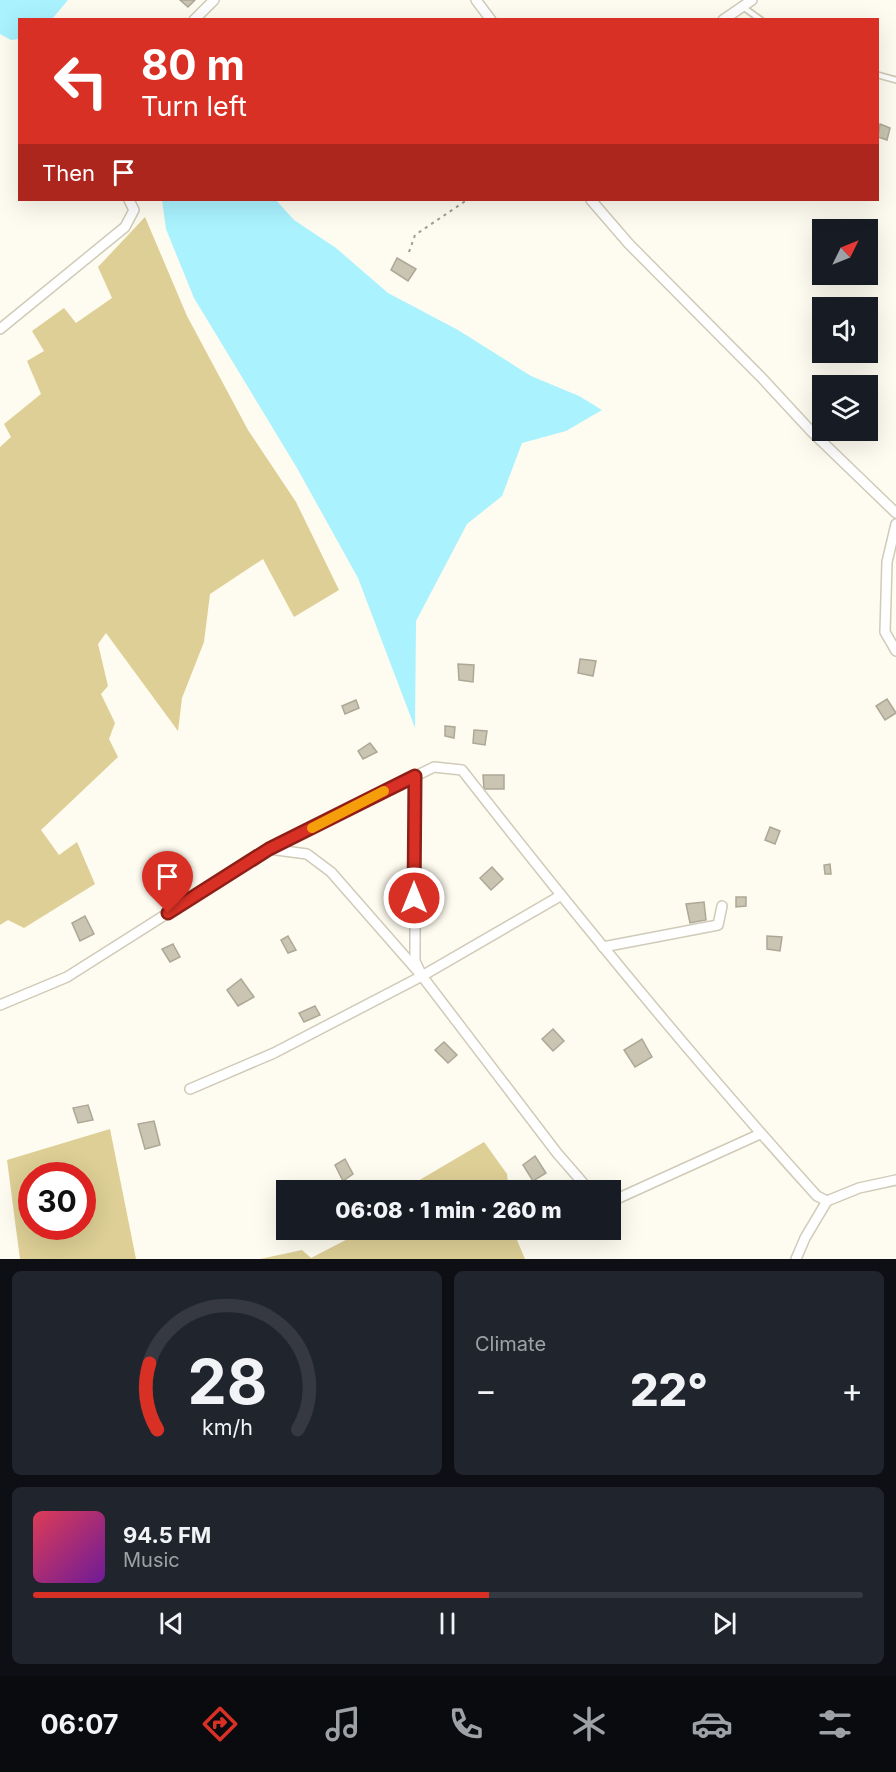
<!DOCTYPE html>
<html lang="en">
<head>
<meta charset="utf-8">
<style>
  :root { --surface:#171b24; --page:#20242c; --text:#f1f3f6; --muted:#9ea1a6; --line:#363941; --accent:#d93025 }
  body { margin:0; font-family:Inter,sans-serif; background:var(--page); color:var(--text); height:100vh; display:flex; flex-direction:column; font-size:22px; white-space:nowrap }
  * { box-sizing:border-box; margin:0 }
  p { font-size:20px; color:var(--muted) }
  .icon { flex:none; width:33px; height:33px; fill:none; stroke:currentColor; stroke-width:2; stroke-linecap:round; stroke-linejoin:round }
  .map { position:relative; height:1259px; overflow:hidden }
  .details { display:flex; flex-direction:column; gap:12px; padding:12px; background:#0d0f14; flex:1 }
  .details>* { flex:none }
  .banner { position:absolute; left:18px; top:18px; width:861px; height:183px; border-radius:0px; box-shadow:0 6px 24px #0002; background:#d93025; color:#fff; overflow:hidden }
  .needle { width:39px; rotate:47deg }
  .buttons { position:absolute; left:812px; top:219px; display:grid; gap:12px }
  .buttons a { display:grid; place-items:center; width:66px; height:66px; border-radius:0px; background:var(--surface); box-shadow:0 6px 24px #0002; font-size:30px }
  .speed { position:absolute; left:18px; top:1162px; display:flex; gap:12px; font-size:30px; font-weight:700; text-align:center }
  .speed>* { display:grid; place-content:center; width:78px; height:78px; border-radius:50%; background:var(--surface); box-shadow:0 6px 24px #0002; line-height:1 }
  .speed .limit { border:9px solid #d22; background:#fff; color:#111 }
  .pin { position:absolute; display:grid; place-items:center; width:51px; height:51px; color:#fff; margin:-62px -26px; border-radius:50% 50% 50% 0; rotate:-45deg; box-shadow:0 0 6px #0007 }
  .pin .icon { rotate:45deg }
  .me { position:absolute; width:66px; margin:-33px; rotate:0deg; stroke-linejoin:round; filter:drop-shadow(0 0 4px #0008) }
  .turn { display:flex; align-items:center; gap:21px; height:126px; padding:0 24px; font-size:27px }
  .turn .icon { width:78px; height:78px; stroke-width:2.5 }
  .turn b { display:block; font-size:42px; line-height:51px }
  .then { display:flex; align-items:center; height:57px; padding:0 24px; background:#0003; gap:12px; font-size:22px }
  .big { font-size:45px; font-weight:800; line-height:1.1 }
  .details .card { flex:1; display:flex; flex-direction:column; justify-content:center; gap:9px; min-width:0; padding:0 21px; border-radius:9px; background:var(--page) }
  .details .dial { align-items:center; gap:0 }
  .dial svg { height:156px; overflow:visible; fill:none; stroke:var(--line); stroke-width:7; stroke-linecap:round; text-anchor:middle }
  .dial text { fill:var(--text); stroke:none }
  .song { display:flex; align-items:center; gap:18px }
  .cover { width:72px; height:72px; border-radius:9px; background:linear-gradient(135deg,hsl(350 70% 55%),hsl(280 70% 35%)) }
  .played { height:6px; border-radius:3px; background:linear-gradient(90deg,var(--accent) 55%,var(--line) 55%) }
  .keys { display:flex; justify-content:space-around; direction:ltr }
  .heat { display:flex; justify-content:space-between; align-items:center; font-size:33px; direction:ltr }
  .details .tiles { flex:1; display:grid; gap:12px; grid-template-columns:1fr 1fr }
  .card:last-child { grid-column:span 2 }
  .trip { position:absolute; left:276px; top:1180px; width:345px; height:60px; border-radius:0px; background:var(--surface); box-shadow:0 6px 24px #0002; font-weight:800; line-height:60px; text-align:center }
  .tab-bar { display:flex; height:96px; justify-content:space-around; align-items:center; background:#090b0e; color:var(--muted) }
  .tab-bar .icon { width:42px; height:42px }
  .tab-bar .selected { color:var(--accent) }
  .tab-bar b { font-size:27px; color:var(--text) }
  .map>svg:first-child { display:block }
  .green { fill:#ddcf95; fill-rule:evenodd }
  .water { fill:#a9f2fe }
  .building { fill:#c9c5b2; stroke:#ada896; stroke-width:1.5 }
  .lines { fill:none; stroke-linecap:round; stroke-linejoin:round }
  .service-casing { stroke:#d0cbb8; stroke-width:8 }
  .minor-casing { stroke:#d0cbb8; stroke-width:12 }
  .path { stroke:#9e9c92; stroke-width:2; stroke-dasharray:3 4.5; stroke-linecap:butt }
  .service { stroke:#fff; stroke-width:4.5 }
  .minor { stroke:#fff; stroke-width:9 }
  .route-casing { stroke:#8d1f18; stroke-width:15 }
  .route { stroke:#d93025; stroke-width:10 }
  .slow { stroke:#f59e0b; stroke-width:10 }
</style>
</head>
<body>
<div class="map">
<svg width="896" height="1259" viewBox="0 0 896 1259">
  <rect width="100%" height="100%" fill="#fefbf0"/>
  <g class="green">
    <path d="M145 217 187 316 248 430 296 502 339 590 294 617 263 559 210 594 204 642 182 698 178 731 106 633 98 644 108 686 101 694 115 723 109 739 118 757 41 830 59 855 77 842 95 884 24 928 8 920 0 925V447L11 437 4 424 41 394 27 361 44 351 32 331 64 308 76 323 112 298 98 267Z"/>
    <path d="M110 1129 136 1259H20L7 1160ZM32 1176H82V1227H32Z"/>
    <path d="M484 1142 507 1174 509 1191H401Z"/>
    <path d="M365 1230H515L517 1240 525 1259H260L302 1250 311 1258Z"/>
  </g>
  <g class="water">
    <path d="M0 0H68L52 19 20 20 19 39 11 40 0 34Z"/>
    <path d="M162 200H276L294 220 336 248 388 293 458 330 531 376 579 396 602 410 566 431 522 443 502 496 467 524 416 621 415 728 358 578 297 468 194 298 166 229Z"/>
  </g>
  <g class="building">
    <path d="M180 0H195L188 7Z"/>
    <path d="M880 124 890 128 887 140 878 137Z"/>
    <path d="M397 258 416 269 408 281 391 270Z"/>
    <path d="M580 659 596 661 593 676 578 673Z"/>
    <path d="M458 664 474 665 473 682 459 680Z"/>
    <path d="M887 699 896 713 885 720 876 706Z"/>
    <path d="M356 700 359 708 345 714 342 706Z"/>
    <path d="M445 726 455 727 454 738 445 736Z"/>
    <path d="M474 730 487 731 485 745 473 743Z"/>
    <path d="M370 743 377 752 363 759 358 751Z"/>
    <path d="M483 775H504V789H484Z"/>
    <path d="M770 827 780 831 775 844 765 840Z"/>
    <path d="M830 864 831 874H825L824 865Z"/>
    <path d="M492 867 503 879 491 890 480 878Z"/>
    <path d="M736 897H746V906L736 907Z"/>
    <path d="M704 902 706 920 690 923 686 904Z"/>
    <path d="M85 916 94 934 80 941 72 923Z"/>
    <path d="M288 936 296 950 288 953 281 940Z"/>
    <path d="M767 936 782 937 780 951 767 949Z"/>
    <path d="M173 944 180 957 170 962 162 949Z"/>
    <path d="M241 979 254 997 238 1006 227 990Z"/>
    <path d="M315 1006 320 1015 304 1022 299 1013Z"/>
    <path d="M553 1029 564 1041 553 1051 542 1039Z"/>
    <path d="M642 1039 652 1057 635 1067 624 1050Z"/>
    <path d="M444 1042 457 1055 448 1063 435 1050Z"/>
    <path d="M88 1105 93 1120 78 1123 73 1108Z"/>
    <path d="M154 1121 160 1145 145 1149 138 1124Z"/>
    <path d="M535 1156 546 1173 533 1181 523 1165Z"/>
    <path d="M345 1159 353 1174 343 1181 335 1165Z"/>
  </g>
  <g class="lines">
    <g class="service-casing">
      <g id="service">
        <path d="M743 7 761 20"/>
        <path d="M878 75 896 80"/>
      </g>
    </g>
    <g class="minor-casing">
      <g id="minor">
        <path d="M476 0 491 20"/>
        <path d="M194 20 214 0"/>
        <path d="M723 20 752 0"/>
        <path d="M591 200 629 244 761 377 811 431 896 513"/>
        <path d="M0 329 125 227 134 210 129 200"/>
        <path d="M896 524 887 562 885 632 896 651"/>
        <path d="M415 776V961L422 976 557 1153 590 1191"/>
        <path d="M269 849 307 854 331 872 422 976 560 896"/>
        <path d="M603 947 718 925 722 906"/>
        <path d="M0 1005 67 977 269 849 434 767 462 770C576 916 693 1059 817 1196L827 1201 859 1188 896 1180"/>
        <path d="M190 1089 274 1053 422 976"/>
        <path d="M610 1202 760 1134"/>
        <path d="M796 1259 805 1238 827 1201"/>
      </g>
    </g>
    <path class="path" d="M409 252 415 235 467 200"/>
    <use href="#service" class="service"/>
    <use href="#minor" class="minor"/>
  </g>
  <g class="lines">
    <g class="route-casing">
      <path id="route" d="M168 913 269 849 415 776 414 898"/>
    </g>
    <use href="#route" class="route"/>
    <path class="slow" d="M312 828 384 791"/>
  </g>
</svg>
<div class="buttons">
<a><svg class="needle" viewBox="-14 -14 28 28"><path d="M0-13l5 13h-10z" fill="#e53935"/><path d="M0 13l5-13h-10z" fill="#9ea1a6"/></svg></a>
<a><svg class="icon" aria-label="sound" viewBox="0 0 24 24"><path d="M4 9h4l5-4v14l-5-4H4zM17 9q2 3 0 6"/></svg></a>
<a><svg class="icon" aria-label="layers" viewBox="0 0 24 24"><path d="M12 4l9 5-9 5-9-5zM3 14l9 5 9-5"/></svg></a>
</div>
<div class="speed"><div class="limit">30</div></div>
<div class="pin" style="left:168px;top:913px;background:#d93025"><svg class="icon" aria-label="arrive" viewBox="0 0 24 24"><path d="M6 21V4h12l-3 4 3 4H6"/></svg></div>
<svg class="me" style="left:414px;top:898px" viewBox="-20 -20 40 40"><circle r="17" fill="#d93025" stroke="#fff" stroke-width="3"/><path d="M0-11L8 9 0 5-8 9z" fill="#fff"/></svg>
<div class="trip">06:08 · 1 min · 260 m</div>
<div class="banner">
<div class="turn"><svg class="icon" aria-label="left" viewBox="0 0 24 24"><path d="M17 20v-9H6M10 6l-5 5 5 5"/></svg><div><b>80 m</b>Turn left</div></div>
<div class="then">Then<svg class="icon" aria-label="arrive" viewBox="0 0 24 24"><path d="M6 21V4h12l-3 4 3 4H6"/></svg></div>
</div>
</div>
<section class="details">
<div class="tiles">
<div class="card dial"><svg viewBox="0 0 100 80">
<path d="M14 69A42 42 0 1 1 86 69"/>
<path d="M14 69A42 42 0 0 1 10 35" stroke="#d93025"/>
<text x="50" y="56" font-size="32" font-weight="700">28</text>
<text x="50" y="72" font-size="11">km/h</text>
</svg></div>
<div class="card"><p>Climate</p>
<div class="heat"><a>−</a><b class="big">22°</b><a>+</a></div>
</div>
<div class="card">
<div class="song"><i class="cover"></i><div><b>94.5 FM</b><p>Music</p></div></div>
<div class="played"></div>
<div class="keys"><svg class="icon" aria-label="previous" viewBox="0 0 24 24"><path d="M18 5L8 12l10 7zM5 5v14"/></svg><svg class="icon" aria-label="pause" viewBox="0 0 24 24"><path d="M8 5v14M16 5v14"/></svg><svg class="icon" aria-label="next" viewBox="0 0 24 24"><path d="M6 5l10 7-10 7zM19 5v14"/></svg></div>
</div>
</div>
</section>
<nav class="tab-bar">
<b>06:07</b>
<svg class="icon selected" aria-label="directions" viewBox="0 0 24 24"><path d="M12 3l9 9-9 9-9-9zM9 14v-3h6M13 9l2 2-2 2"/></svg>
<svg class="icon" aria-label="music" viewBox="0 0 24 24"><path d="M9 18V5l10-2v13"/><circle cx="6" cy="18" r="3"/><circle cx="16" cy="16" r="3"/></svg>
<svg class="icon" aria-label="phone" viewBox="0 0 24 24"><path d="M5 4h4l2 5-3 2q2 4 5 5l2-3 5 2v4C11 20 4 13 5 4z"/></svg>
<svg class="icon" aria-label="climate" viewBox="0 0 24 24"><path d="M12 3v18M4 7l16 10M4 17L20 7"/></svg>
<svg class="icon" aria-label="car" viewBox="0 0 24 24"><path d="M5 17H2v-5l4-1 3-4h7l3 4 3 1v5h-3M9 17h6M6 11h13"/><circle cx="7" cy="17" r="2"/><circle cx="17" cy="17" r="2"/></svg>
<svg class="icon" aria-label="filters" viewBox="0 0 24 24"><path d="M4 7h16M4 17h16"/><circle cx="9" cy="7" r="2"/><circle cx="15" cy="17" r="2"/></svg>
</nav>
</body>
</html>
